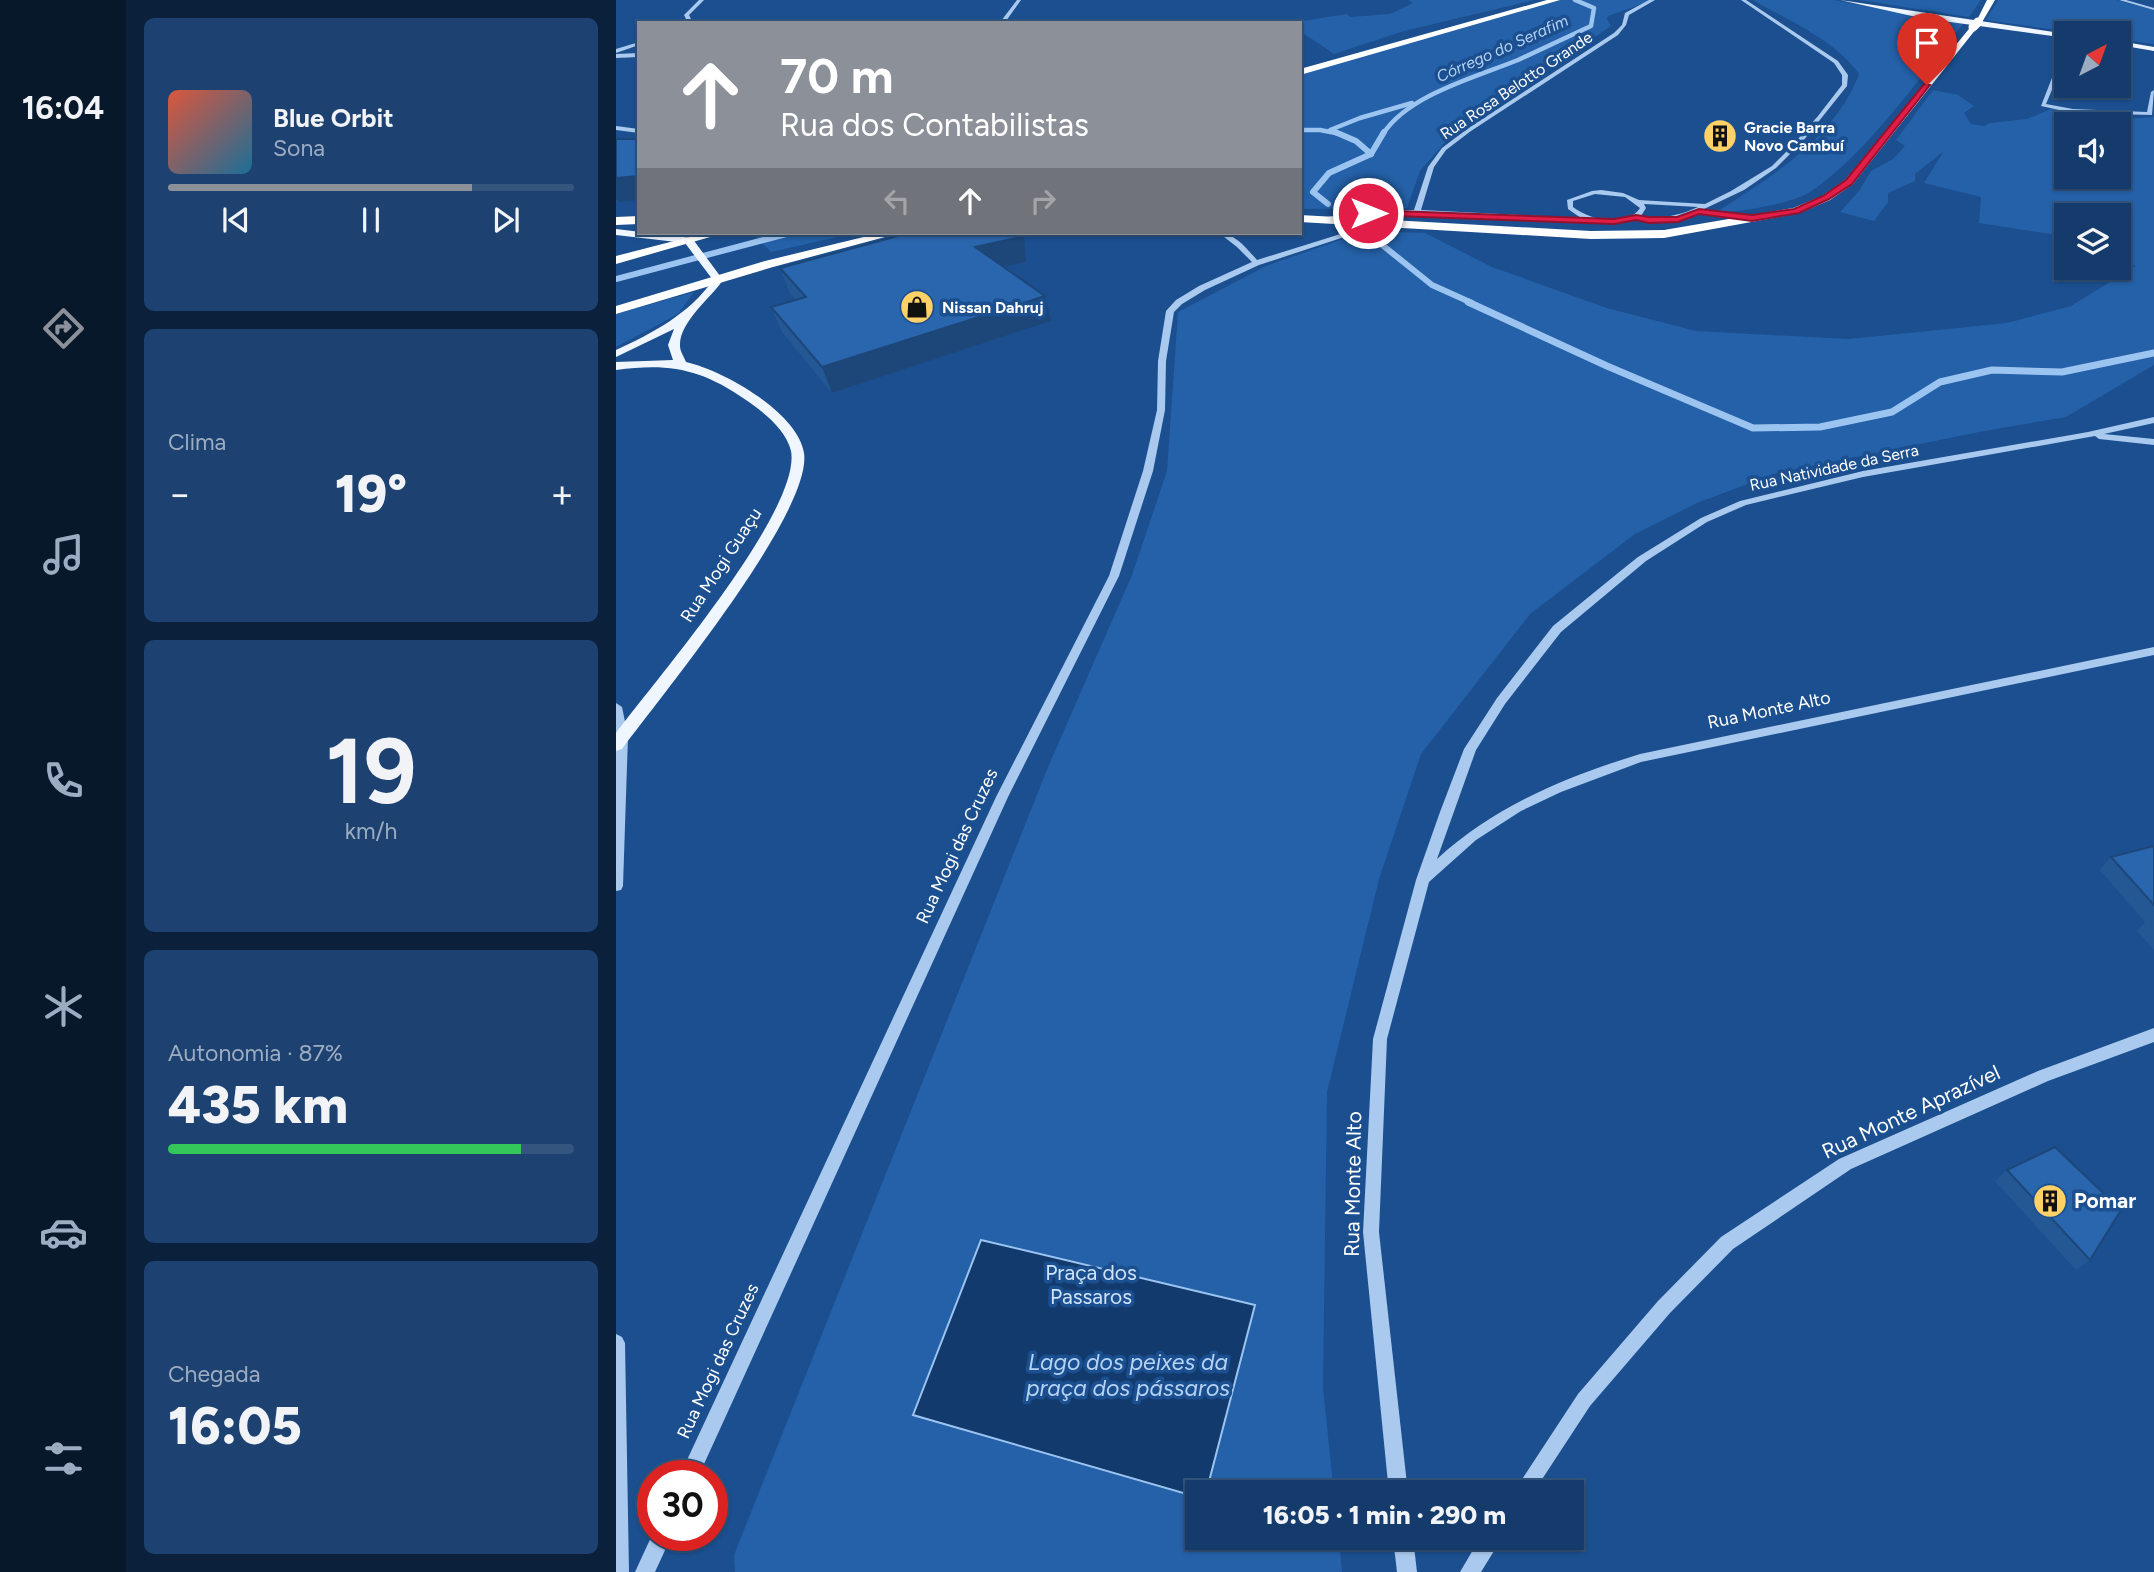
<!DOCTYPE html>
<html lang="pt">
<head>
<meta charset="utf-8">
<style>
  :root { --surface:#143b6b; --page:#1d4271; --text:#f1f3f6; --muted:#9dadc1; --line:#33557e; --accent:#8c9099 }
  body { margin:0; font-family:Figtree,sans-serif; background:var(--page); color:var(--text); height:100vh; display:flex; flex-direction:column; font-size:26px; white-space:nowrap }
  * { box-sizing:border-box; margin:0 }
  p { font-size:23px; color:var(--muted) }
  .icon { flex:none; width:38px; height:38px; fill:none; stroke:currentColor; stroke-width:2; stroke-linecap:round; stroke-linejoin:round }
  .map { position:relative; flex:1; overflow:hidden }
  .drawer { display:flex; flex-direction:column; gap:18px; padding:18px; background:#0b203b; width:490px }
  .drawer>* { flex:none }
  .banner { position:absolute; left:21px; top:21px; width:665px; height:214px; border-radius:0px; box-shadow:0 2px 5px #0004,0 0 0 2px var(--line); background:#8c9099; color:#fff; overflow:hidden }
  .needle { width:46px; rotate:41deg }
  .fabs { position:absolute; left:1438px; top:21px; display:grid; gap:14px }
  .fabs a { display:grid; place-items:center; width:77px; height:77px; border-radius:0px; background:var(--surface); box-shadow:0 2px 5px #0004,0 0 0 2px var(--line); font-size:35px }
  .speed { position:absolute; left:21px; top:1460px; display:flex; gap:14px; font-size:35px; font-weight:700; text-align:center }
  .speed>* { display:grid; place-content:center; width:91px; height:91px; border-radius:50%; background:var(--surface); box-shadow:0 2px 5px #0004,0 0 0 2px var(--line); line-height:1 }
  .speed .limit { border:10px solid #d22; background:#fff; color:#111 }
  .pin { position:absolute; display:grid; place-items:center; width:60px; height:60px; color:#fff; margin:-72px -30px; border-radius:50% 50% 50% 0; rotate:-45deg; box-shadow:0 0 7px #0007 }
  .pin .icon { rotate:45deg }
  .me { position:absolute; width:77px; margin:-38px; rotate:90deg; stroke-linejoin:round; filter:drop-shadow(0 0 5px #0008) }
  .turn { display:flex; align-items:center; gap:24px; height:147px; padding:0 28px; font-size:32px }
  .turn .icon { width:91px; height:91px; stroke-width:2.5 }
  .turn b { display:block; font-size:49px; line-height:60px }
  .lanes { display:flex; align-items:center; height:66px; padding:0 28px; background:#0003; justify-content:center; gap:35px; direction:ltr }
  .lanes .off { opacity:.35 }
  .big { font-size:52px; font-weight:800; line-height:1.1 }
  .drawer .card { flex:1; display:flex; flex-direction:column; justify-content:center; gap:10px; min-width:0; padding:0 24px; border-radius:10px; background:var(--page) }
  .drawer .dial { align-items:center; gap:0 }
  .dial b { font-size:91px; line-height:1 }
  .song { display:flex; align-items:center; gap:21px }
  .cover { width:84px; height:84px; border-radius:10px; background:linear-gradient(135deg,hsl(10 70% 55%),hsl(200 70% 35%)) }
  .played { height:7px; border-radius:4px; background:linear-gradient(90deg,var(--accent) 75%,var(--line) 75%) }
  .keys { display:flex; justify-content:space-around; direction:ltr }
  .heat { display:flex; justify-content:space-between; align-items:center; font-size:38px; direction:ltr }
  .charge { height:10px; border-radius:5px; background:linear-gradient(90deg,#34c759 87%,var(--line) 0) }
  .trip { position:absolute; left:569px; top:1480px; width:399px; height:70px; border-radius:0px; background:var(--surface); box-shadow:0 2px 5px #0004,0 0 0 2px var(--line); font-weight:800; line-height:70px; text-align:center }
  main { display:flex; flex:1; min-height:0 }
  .tabs { display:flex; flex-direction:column; width:126px; justify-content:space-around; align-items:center; background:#08182b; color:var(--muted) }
  .tabs .icon { width:49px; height:49px }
  .tabs .current { color:var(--accent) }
  .tabs b { font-size:32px; color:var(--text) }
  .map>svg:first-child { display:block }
  .green { fill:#2461a8; fill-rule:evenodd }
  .water { fill:#123a6d; stroke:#9cc4f0; stroke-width:2 }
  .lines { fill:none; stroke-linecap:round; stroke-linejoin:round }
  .stream-far2 { stroke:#9cc4f0; stroke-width:4.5 }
  .stream-far1 { stroke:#9cc4f0; stroke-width:6 }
  .stream { stroke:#9cc4f0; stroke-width:7 }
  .minor { fill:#a9c9ee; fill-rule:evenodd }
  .major { fill:#f0f6ff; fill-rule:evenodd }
  .highway { fill:#fff; fill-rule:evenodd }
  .highway-bridge { stroke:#fff; stroke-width:9 }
  .wall { fill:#245895 }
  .shaded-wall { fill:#1d4779 }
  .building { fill:#2a66ad; stroke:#1d4779; stroke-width:2 }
  .route { fill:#e11d48; stroke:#92132f; stroke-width:2 }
  .labels { text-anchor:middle; stroke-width:7; stroke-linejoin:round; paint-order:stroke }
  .far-water-label { font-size:16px; font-style:italic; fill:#b5d3f5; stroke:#1b4f8f }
  .far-street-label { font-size:16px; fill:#fff; stroke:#1b4f8f }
  .far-poi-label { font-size:16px; font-weight:bold; fill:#fff; stroke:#1b4f8f; text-anchor:start }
  .street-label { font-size:18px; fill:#fff; stroke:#1b4f8f }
  .near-street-label { font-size:21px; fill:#fff; stroke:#1b4f8f }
  .near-poi-label { font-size:21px; font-weight:bold; fill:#fff; stroke:#1b4f8f; text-anchor:start }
  .near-park-label { font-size:21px; fill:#cfe3fa; stroke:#1b4f8f }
  .near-water-label { font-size:23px; font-style:italic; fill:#b5d3f5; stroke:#1b4f8f }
</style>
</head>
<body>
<main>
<nav class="tabs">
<b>16:04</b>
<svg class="icon current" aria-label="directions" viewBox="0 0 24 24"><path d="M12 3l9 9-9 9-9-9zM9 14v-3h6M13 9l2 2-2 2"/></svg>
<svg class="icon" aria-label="music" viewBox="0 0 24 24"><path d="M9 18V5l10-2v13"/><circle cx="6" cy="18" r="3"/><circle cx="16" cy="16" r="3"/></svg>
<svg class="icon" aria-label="phone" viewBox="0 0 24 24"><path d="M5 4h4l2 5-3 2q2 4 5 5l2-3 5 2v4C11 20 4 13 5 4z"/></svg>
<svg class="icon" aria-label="climate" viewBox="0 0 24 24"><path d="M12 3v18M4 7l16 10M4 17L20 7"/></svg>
<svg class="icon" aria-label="car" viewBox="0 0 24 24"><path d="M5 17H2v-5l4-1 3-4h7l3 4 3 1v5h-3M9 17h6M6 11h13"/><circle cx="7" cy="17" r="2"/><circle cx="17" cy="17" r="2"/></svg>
<svg class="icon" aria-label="filters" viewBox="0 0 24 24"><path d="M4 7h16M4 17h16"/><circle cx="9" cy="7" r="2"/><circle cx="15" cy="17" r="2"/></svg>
</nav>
<section class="drawer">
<div class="card">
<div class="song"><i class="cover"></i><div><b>Blue Orbit</b><p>Sona</p></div></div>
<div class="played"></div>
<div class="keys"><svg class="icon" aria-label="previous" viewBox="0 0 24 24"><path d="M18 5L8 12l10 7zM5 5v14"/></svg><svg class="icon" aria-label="pause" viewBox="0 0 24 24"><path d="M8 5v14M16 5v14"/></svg><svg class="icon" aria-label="next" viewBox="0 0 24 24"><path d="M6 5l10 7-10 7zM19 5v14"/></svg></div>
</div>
<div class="card"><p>Clima</p>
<div class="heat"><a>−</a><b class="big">19°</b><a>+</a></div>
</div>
<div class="card dial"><b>19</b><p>km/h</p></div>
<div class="card"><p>Autonomia · 87%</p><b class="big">435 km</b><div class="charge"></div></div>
<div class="card"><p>Chegada</p><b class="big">16:05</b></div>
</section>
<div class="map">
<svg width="1538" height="1572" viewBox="0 0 1538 1572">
  <rect width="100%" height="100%" fill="#1b4f8f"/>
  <g class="green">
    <path d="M792 0H918L788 31 718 54 684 31V23H674L731 14 734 17 774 14 797 3Z"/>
    <path d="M941 0H1037L992 16 991 19 995 26 832 139 804 171 791 208 684 209V72Z"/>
    <path d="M1137 0H1217L1347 24C1305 76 1249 156 1194 192 1175 204 1123 213 1100 212 1154 179 1220 136 1243 74 1219 40 1173 21 1137 0Z"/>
    <path d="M1244 0H1365L1353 17Z"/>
    <path d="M1382 0H1500L1538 10V44L1503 39V33H1461L1370 20Z"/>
    <path d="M1317 90 1342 95 1358 106 1348 113 1355 124 1368 126 1374 123 1411 119 1435 109 1510 119 1538 117V365L1450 417 1363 432 1161 473 1081 503 1019 534 914 614 805 754 763 879 711 1092 707 1388 718 1493H581V1538H723L726 1572H119L118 1555 432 767 516 575 551 471 562 312 650 266 750 231 809 233 876 267 991 308 1080 331 1233 339 1391 323 1455 306 1520 266 1503 261V215H1451V241L1441 235 1363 223 1365 197 1308 183 1327 152 1299 174V181L1272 193V202L1258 221 1224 212 1243 191 1255 171 1277 159 1289 146 1280 140ZM1451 124H1503V177H1451Z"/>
    <path d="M136 233H239L155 252Z"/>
    <path d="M78 292 62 314 0 347V314Z"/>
  </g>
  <path class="water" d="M365 1240 639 1305 590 1493H581V1497L297 1415Z"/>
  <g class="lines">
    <g class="stream-far2">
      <path d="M684 130H704L725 134"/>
      <path d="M714 130 744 118 796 103"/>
      <path d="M767 134C792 95 860 77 902 60 926 49 951 37 975 26L978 8 959 0"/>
    </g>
    <g class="stream-far1">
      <path d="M719 132 740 141 755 154"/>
      <path d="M755 154 768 132"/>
      <path d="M712 204 697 192 713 173 755 154"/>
      <path d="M765 244 816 285 856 303"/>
      <path d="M0 279 174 233"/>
    </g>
    <path class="stream" d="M852 302 991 366 1137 428 1204 427 1276 412 1324 382 1376 370 1446 372 1538 353"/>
    <g class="minor">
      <path d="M83 0H88L73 15 76 21H385L401 0H405L390 21 564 23H72L68 15Z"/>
      <path d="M1033 0H1039L1013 15 1010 25 1002 35 855 131 830 150 818 167 805 210 965 218 952 209 951 200 976 191 985 190 1007 193 1023 200 1089 204 1115 191 1156 166 1174 148 1202 116 1226 85V75L1218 63 1125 0H1130L1222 61 1232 75 1231 86 1187 141 1160 168 1128 190 1086 210 1136 216 1139 218 1138 219 1080 213 1057 220 1040 222 1020 219 999 224 808 214 738 216 703 221 700 219 738 212 798 210 812 167 826 148 851 129 998 33 1006 25 1009 13ZM979 194 1009 197 1024 208C1010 229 974 220 957 207V201ZM1028 204 1082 207C1063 216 1045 219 1025 216L1030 208Z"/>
      <path d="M1503 0H1510L1538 8V10Z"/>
      <path d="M23 42V45L0 53V49Z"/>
      <path d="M1451 46V54L1430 104 1457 109 1531 112 1535 92 1538 90 1536 115 1457 113 1425 106 1448 47Z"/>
      <path d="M23 53V57L0 58V54Z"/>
      <path d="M0 126 23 129V133L0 130Z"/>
      <path d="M763 222 766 224 765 225 643 265 589 290 566 304 558 312 550 361 549 410 537 471 503 576 392 797 83 1475H64L380 797 493 576 527 471 541 410 542 361 550 311 560 300 583 286 636 262 621 247 603 233C619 233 631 249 641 260Z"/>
      <path d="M1538 417V423L1488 434 1538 439V445L1483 439 1479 436 1247 477 1130 505 1091 522 1030 561 945 632 889 704 860 750 821 859C879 806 949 777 1024 754L1538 647V655L1025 762 945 792 905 811 860 840 813 882 771 1039 763 1232 792 1493H773L747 1232 757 1039 800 880 824 812 848 749 881 698 937 626 1002 573 1022 557 1085 518 1124 501 1247 471 1472 432Z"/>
      <path d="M0 703 6 707 12 736 7 886 5 890 0 891Z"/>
      <path d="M1538 1028V1042L1432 1081 1235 1169 1117 1249 1054 1313 974 1406 917 1493H897L962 1394 1042 1301 1105 1237 1223 1159 1422 1071Z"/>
      <path d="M0 1334 6 1337 9 1343 13 1572H0Z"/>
      <path d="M37 1533 56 1535 39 1572H19Z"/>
      <path d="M777 1538H797L801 1572H781Z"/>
      <path d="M864 1538H886L865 1572H844Z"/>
    </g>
    <g class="major">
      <path d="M1224 0 1451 34V38L1305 18Z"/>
      <path d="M1503 41 1538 47V51L1503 45Z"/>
      <path d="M0 229 76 238 107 280C94 299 63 322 64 346 64 351 68 357 70 362 106 370 182 412 188 453 197 512 45 696 6 749L0 751V733C38 682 186 510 175 451 170 429 147 412 130 400 85 369 54 363 0 370V362L57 360 52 345 58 329 0 357V350C37 333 73 314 97 280L69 243 0 235Z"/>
    </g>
    <g class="highway">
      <path d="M931 0H944L684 75V69Z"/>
      <path d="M1371 0H1379L1365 24H1359Z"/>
      <path d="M1357 24 1360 29 1237 184 1214 200 1184 213 1048 238 975 239 684 222V215L975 231 1048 230 1177 208 1206 196 1229 180Z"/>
      <path d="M23 216V224L0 225V217Z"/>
      <path d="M89 233H108L0 264V256Z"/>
      <path d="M264 233H284L157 267 0 314V306L149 261Z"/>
    </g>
    <path class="highway-bridge" d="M1357 27 1362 22"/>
  </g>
  <g class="wall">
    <path d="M293 233H408L410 262 388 266 435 321 216 393 166 332 155 307 180 300 174 293 164 268Z"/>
    <path d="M1538 846V950L1521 931 1529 922 1484 870 1495 857Z"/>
    <path d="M1391 1170 1474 1260 1460 1270 1379 1181Z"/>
  </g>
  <g class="shaded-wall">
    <path d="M23 176V200L2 202 0 197V178Z"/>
    <path d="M404 233H408L410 262 366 271 359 247Z"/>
    <path d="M429 296 435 321 216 393 206 367Z"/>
  </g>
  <g class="building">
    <path d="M573 20 574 23H547Z"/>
    <path d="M474 21 475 23H451Z"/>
    <path d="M0 139H23V176L0 178Z"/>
    <path d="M293 233H404V237L359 247 429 296 206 367 155 307 190 297 164 268Z"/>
    <path d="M1538 846V905L1495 857Z"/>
    <path d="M1439 1147 1505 1210 1474 1260 1391 1170Z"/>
  </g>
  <path class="route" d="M1308 84 1314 85 1236 184 1213 199 1183 213 1136 221 1083 214 1062 222 1033 223 1020 220 998 224 752 215 748 213 752 210 998 219 1020 215 1033 217H1061L1083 209 1136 215 1178 209 1207 196 1230 180Z"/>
  <defs>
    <g id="building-disc" transform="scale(1.75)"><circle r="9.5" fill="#ffd166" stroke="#1b4f8f"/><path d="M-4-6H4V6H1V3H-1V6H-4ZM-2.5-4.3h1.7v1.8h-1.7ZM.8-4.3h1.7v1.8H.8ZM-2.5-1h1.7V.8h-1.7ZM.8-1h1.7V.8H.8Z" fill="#111"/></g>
    <g id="shop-disc" transform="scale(1.75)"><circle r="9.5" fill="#ffd166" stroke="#1b4f8f"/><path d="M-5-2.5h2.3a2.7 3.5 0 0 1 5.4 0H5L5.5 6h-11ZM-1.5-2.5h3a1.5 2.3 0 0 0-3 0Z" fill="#111"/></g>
  </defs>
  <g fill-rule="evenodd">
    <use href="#building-disc" x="1104" y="136"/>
    <use href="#shop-disc" x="301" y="307"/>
    <use href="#building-disc" x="1434" y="1201"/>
  </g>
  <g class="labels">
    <g class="far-water-label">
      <text transform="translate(886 48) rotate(-24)" y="6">Córrego do Serafim</text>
    </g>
    <g class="far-street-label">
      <text transform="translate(900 85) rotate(-34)" y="6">Rua Rosa Belotto Grande</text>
      <text transform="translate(1218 467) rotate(-12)" y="6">Rua Natividade da Serra</text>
    </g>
    <g class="far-poi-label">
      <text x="1128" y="133">Gracie Barra<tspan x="1128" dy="18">Novo Cambuí</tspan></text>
      <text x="326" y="313">Nissan Dahruj</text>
    </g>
    <g class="street-label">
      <text transform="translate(105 565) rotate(-57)" y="6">Rua Mogi Guaçu</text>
      <text transform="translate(1153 710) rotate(-12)" y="6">Rua Monte Alto</text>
      <text transform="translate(341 846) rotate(-65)" y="6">Rua Mogi das Cruzes</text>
      <text transform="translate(102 1361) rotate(-65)" y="6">Rua Mogi das Cruzes</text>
    </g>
    <g class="near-street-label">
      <text transform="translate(1295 1112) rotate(-25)" y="7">Rua Monte Aprazível</text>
      <text transform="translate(737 1184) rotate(-89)" y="7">Rua Monte Alto</text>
    </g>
    <g class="near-poi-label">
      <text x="1458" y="1208">Pomar</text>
    </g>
    <g class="near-park-label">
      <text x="475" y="1280">Praça dos<tspan x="475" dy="24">Passaros</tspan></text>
    </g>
    <g class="near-water-label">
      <text x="512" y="1370">Lago dos peixes da<tspan x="512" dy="26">praça dos pássaros</tspan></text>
    </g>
  </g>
</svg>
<div class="fabs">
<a><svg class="needle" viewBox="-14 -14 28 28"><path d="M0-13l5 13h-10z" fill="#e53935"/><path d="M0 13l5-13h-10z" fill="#9dadc1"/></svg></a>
<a><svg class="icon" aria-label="sound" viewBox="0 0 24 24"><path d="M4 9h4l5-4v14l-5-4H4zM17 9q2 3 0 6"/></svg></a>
<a><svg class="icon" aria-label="layers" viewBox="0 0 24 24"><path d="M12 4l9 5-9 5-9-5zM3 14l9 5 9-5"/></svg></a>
</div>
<div class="speed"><div class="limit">30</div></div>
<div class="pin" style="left:1311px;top:85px;background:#d93025"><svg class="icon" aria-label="arrive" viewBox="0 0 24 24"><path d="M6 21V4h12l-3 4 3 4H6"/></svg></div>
<svg class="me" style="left:752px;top:213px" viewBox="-20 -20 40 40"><circle r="17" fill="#e11d48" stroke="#fff" stroke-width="3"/><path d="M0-11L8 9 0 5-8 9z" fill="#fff"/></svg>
<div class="trip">16:05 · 1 min · 290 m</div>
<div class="banner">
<div class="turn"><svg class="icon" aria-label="ahead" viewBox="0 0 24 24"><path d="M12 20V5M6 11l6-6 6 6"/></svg><div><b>70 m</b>Rua dos Contabilistas</div></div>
<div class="lanes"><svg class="icon off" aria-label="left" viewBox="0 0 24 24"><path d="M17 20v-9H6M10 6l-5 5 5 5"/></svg><svg class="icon" aria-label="ahead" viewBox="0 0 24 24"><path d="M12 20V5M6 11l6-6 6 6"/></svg><svg class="icon off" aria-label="right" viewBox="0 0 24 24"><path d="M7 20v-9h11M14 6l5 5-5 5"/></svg></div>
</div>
</div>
</main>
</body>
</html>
